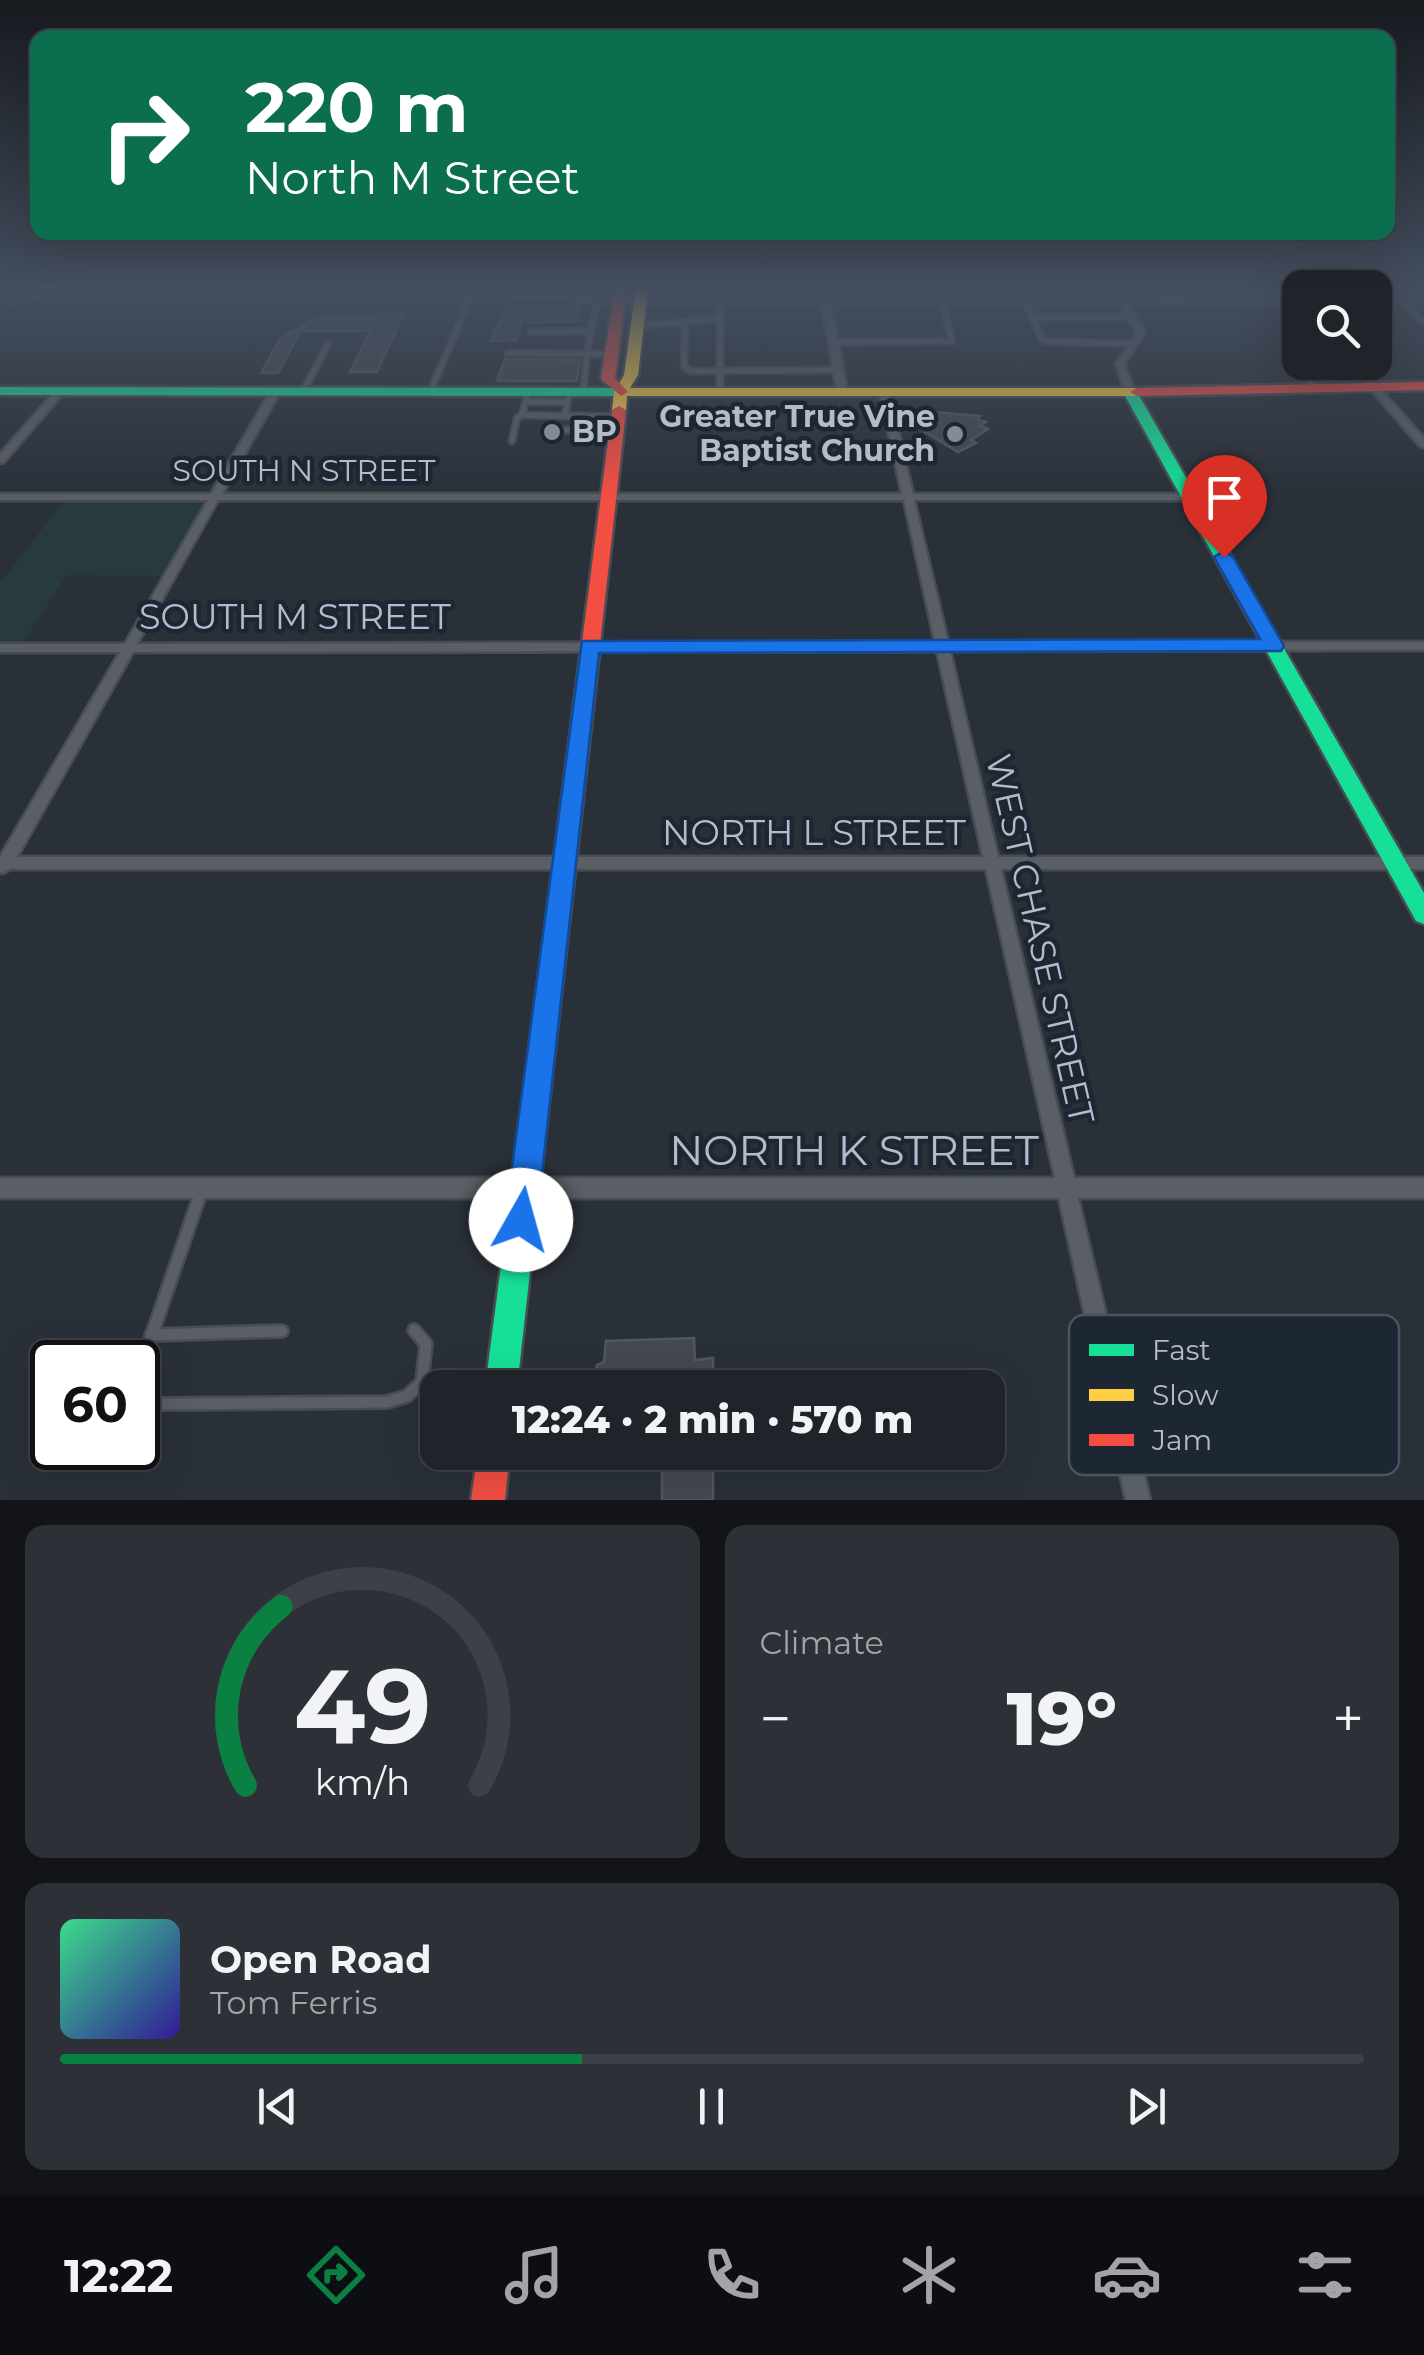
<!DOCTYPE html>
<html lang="en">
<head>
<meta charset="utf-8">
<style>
  :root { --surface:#20242a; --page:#2d3036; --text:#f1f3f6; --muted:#a2a4a8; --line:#3d4147; --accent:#0b8043 }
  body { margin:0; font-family:Montserrat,sans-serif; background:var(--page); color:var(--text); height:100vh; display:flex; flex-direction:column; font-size:38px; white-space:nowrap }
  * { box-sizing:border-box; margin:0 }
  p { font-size:32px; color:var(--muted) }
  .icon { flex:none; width:55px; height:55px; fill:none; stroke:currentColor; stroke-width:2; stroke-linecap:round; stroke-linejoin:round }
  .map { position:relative; height:1500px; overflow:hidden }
  .sheet { display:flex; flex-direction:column; gap:25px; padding:25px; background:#121417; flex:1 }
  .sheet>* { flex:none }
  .top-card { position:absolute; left:30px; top:30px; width:1365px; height:210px; border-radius:20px; box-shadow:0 10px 40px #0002,0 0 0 2px var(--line); background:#0b6e4f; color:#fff; overflow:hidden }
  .controls { position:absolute; left:1282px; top:270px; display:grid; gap:20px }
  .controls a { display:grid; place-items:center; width:110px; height:110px; border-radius:20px; background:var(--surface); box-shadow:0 10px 40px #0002,0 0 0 2px var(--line); font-size:50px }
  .speed { position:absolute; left:30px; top:1340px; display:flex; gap:20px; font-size:50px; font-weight:700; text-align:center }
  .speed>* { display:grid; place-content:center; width:130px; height:130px; border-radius:50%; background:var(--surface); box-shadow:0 10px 40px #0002,0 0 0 2px var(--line); line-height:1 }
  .speed .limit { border:5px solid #111; border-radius:15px; background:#fff; color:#111 }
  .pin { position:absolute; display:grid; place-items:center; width:85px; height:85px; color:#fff; margin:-102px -42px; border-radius:50% 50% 50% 0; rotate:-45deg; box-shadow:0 0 10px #0007 }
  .pin .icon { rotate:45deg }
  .me { position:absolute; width:110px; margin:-55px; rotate:7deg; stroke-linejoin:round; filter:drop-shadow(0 0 8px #0008) }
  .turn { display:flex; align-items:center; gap:35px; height:210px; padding:0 50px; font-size:45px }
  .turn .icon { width:130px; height:130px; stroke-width:2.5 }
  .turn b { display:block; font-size:70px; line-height:85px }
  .big { font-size:75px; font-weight:800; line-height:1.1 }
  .sheet .widget { flex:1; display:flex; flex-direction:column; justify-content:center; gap:15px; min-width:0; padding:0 35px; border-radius:20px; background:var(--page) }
  .sheet .dial { align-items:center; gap:0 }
  .dial svg { height:260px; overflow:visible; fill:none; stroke:var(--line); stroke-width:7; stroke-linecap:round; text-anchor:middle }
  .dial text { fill:var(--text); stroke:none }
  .song { display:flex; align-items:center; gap:30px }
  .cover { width:120px; height:120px; border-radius:15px; background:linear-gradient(135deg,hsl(150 70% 55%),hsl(250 70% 35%)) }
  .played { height:10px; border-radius:5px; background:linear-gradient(90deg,var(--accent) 40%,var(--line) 40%) }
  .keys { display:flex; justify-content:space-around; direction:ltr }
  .heat { display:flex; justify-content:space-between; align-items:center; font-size:55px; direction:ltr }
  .sheet .tiles { flex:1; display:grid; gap:25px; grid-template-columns:1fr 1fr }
  .widget:last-child { grid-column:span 2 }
  .trip { position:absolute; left:420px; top:1370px; width:585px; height:100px; border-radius:20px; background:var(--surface); box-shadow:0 10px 40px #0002,0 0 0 2px var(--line); font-weight:800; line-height:100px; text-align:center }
  .tabs { display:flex; height:160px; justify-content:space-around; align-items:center; background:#0d0e11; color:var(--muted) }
  .tabs .icon { width:70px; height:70px }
  .tabs .active { color:var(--accent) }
  .tabs b { font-size:45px; color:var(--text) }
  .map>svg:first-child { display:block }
  .green { fill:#273a3e }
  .building { fill:#444950; stroke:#52575f; stroke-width:2.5 }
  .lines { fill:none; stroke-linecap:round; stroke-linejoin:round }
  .lane-far1-casing { stroke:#484c53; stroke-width:9 }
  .lane-casing { stroke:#484c53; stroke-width:16 }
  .street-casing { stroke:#484c53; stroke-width:5 }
  .fast-casing { stroke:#484c53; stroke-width:5 }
  .slow-casing { stroke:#484c53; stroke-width:5 }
  .jam-casing { stroke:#484c53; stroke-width:5 }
  .lane-far1 { stroke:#5a5e66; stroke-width:5 }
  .lane { stroke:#5a5e66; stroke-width:11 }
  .street { fill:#5a5e66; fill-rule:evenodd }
  .fast { fill:#16e098; fill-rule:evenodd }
  .slow { fill:#ffcf43; fill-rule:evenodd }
  .jam { fill:#f24e42; fill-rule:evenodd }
  .rail-casing { stroke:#595d64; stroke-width:6 }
  .rail { stroke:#1d2633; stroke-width:4; stroke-dasharray:10; stroke-linecap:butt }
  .route { fill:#1a73e8; stroke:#114b97; stroke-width:2.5 }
  .poi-dot { fill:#848b96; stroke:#1d2633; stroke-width:4 }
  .labels { text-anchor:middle; stroke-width:9; stroke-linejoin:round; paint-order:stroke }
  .far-poi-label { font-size:30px; font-weight:bold; fill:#b4bcc9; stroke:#1d2633; text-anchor:end }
  .far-street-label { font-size:30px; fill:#b4bcc9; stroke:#1d2633 }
  .street-label { font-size:35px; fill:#b4bcc9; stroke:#1d2633 }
  .near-street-label { font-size:42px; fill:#b4bcc9; stroke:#1d2633 }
  .key { fill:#1d2633; stroke:#4a5360; stroke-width:2.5 }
  .key-label { font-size:28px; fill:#b4bcc9 }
</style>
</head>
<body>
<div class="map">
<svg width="1424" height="1500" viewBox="0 0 1424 1500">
  <rect width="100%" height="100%" fill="#2a3038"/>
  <path class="green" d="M64 501H206L162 576 67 575 23 642H0V583Z"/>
  <g class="building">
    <path d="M508 306H573L580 307 576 322H521L516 340 490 341Z"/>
    <path d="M379 313H404L377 372H350L370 331H301L278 373H261L280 339 319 317H377Z"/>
    <path d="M505 358 508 359 580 360 577 381H497Z"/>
    <path d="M932 412 980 416 978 420 986 422 980 426 988 429 971 440 976 443 958 452 920 429 925 427 917 423 922 420 918 416Z"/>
    <path d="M694 1338 695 1360 713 1358V1388H592L597 1365 604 1362 606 1341Z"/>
    <rect x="662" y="1452" width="51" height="48"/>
  </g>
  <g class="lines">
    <g class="lane-far1-casing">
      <g id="lane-far1">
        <path d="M383 288 366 298 425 299"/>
        <path d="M429 288 425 299H470L474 288"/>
        <path d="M571 288 570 296 577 301 619 302"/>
        <path d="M513 295 570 296"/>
        <path d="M1025 301 1043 341 1135 344"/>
        <path d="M1402 301 1424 322"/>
        <path d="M596 302 587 354H610"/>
        <path d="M1032 317H1132"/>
        <path d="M720 318V392"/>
        <path d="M685 325 684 366 691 371 838 370"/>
        <path d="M637 326 720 318V302"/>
        <path d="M531 332 591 331"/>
        <path d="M833 342 952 341 942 302"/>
        <path d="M1300 350H1284L1314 387"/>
        <path d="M508 353 587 354 583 392"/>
        <path d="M303 392 328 344"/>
        <path d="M430 392 470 299"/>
        <path d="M528 392 522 415 565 416"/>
        <path d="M569 392 565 416H583"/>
        <path d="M526 402H567"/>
        <path d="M553 424 552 430H582"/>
        <path d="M615 438 581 437 583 416 617 417"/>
        <path d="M512 441 517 418 522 415"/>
      </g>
    </g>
    <g class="lane-casing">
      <g id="lane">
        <path d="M201 1192 139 1372 141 1397 162 1404 387 1402 407 1396 422 1382 426 1344 414 1330"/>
        <path d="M151 1335 282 1331"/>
      </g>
    </g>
    <g class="street-casing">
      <g id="street">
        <path d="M1300 299V303L1129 304 1145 333 1124 364 1135 392 1130 395 1125 392 1116 364 1137 333 1120 304H831L847 391 842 394 837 391 822 304H619L615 302 619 300Z"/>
        <rect x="1375" y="299" width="49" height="4"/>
        <path d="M1347 362H1356L1424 438V447L1420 446Z"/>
        <path d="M884 388 889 391 913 494H1190L1195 497 1190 500H914L948 642H1424V650L950 651 998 857H1424V869H1001L1074 1178H1424V1198H1078L1150 1500H1126L1059 1198H0V1178H1055L986 869H10L3 873 0 872V857L120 652H0V644H125L208 500H0V494H211L270 392 275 389 280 392 222 494H902L879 391ZM218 500H904L935 642 137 644ZM937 651 983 857H17L133 652Z"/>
        <path d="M57 389 65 391 4 462 0 463V454Z"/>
      </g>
    </g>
    <g class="fast-casing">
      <g id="fast">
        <path d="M0 387 621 388 628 392 621 396 0 395Z"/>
        <path d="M1130 388 1137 392 1424 893V924L1416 921 1123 392Z"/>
        <path d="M566 843 574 846 577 852 517 1388H485L555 852 558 846Z"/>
      </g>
    </g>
    <g class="slow-casing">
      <path id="slow" d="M636 288H648L638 375 630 388H1137L1144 392 1137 396H627L626 410 619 414 612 410 614 392 624 375Z"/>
    </g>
    <g class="jam-casing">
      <g id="jam">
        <path d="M615 288H627L615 378 628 392 621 396 601 379Z"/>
        <path d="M1424 382V390L1137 396 1130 392 1137 388Z"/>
        <path d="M619 406 626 410 577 852 574 858 566 861 558 858 555 852 612 410Z"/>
        <path d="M478 1452H510L505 1500H471Z"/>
      </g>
    </g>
    <use href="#lane-far1" class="lane-far1"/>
    <use href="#lane" class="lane"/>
    <use href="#street" class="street"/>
    <use href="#fast" class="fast"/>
    <use href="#slow" class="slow"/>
    <use href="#jam" class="jam"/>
    <g class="rail-casing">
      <path id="rail" d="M0 306 62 288"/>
    </g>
    <use href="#rail" class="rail"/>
  </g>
  <linearGradient id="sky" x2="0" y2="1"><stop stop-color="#171a1f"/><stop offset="0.58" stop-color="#444e5e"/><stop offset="1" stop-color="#444e5e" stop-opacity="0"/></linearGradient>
  <rect width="1424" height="498" fill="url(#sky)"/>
  <path class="route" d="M1224 551 1233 557 1284 646 1281 651 599 653 537 1220 532 1232 521 1237 509 1232 505 1220 582 641 1260 639 1214 557Z"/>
  <g class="poi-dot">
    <circle cx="552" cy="432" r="10"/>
    <circle cx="955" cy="434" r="10"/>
  </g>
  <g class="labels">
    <g class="far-poi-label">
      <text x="935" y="427">Greater True Vine<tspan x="935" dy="34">Baptist Church</tspan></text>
      <text x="572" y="442" text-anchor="start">BP</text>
    </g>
    <g class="far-street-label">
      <text x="304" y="481">SOUTH N STREET</text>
    </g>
    <g class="street-label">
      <text x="295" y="629">SOUTH M STREET</text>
      <text x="814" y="845">NORTH L STREET</text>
      <text transform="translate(1040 939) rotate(77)" y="12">WEST CHASE STREET</text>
    </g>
    <g class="near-street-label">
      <text x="854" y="1165">NORTH K STREET</text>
    </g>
  </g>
  <rect x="1069" y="1315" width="330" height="160" rx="15" class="key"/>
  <rect x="1089" y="1344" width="45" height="12" fill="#16e098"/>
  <rect x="1089" y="1389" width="45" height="12" fill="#ffcf43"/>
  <rect x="1089" y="1434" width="45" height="12" fill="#f24e42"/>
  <g class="key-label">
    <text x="1152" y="1360">Fast</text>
    <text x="1152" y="1405">Slow</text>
    <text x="1152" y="1450">Jam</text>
  </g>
</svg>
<div class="controls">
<a><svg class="icon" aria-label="search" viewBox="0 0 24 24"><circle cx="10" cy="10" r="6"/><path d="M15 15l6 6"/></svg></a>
</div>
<div class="speed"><div class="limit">60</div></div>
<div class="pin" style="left:1224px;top:557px;background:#d93025"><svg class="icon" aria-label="arrive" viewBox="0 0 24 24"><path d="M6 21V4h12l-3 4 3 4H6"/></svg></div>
<svg class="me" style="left:521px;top:1220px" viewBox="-20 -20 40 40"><circle r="19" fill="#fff"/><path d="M0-13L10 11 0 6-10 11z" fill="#1a73e8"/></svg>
<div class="trip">12:24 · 2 min · 570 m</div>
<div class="top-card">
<div class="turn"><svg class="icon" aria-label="right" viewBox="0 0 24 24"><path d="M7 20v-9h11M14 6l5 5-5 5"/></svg><div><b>220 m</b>North M Street</div></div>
</div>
</div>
<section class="sheet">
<div class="tiles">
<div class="widget dial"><svg viewBox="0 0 100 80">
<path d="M14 69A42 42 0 1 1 86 69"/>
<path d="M14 69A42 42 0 0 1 25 14" stroke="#0b8043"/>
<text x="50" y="56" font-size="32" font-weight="700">49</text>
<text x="50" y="72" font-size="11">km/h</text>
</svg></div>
<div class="widget"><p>Climate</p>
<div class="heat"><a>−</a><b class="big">19°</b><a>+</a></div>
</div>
<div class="widget">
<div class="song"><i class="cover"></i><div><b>Open Road</b><p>Tom Ferris</p></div></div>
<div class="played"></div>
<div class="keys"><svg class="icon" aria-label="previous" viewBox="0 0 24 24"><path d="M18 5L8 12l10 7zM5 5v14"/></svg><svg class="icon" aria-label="pause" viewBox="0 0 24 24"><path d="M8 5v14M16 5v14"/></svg><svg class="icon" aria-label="next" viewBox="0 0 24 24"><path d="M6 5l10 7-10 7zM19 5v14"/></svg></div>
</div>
</div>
</section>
<nav class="tabs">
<b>12:22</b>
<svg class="icon active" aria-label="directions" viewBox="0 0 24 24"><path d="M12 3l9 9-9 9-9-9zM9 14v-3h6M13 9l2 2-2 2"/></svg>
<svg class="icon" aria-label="music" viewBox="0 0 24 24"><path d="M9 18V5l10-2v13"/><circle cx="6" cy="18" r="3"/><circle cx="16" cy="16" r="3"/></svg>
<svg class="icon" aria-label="phone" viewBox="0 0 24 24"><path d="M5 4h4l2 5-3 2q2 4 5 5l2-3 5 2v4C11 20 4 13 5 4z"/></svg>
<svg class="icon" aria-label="climate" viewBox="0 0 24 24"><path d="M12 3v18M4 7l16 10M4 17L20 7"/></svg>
<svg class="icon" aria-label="car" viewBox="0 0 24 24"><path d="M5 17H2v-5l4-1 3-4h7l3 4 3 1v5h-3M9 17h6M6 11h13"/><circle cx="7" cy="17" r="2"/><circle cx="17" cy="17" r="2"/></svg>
<svg class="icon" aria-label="filters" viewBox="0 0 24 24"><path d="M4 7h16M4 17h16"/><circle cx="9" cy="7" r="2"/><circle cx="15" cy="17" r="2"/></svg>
</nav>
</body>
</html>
